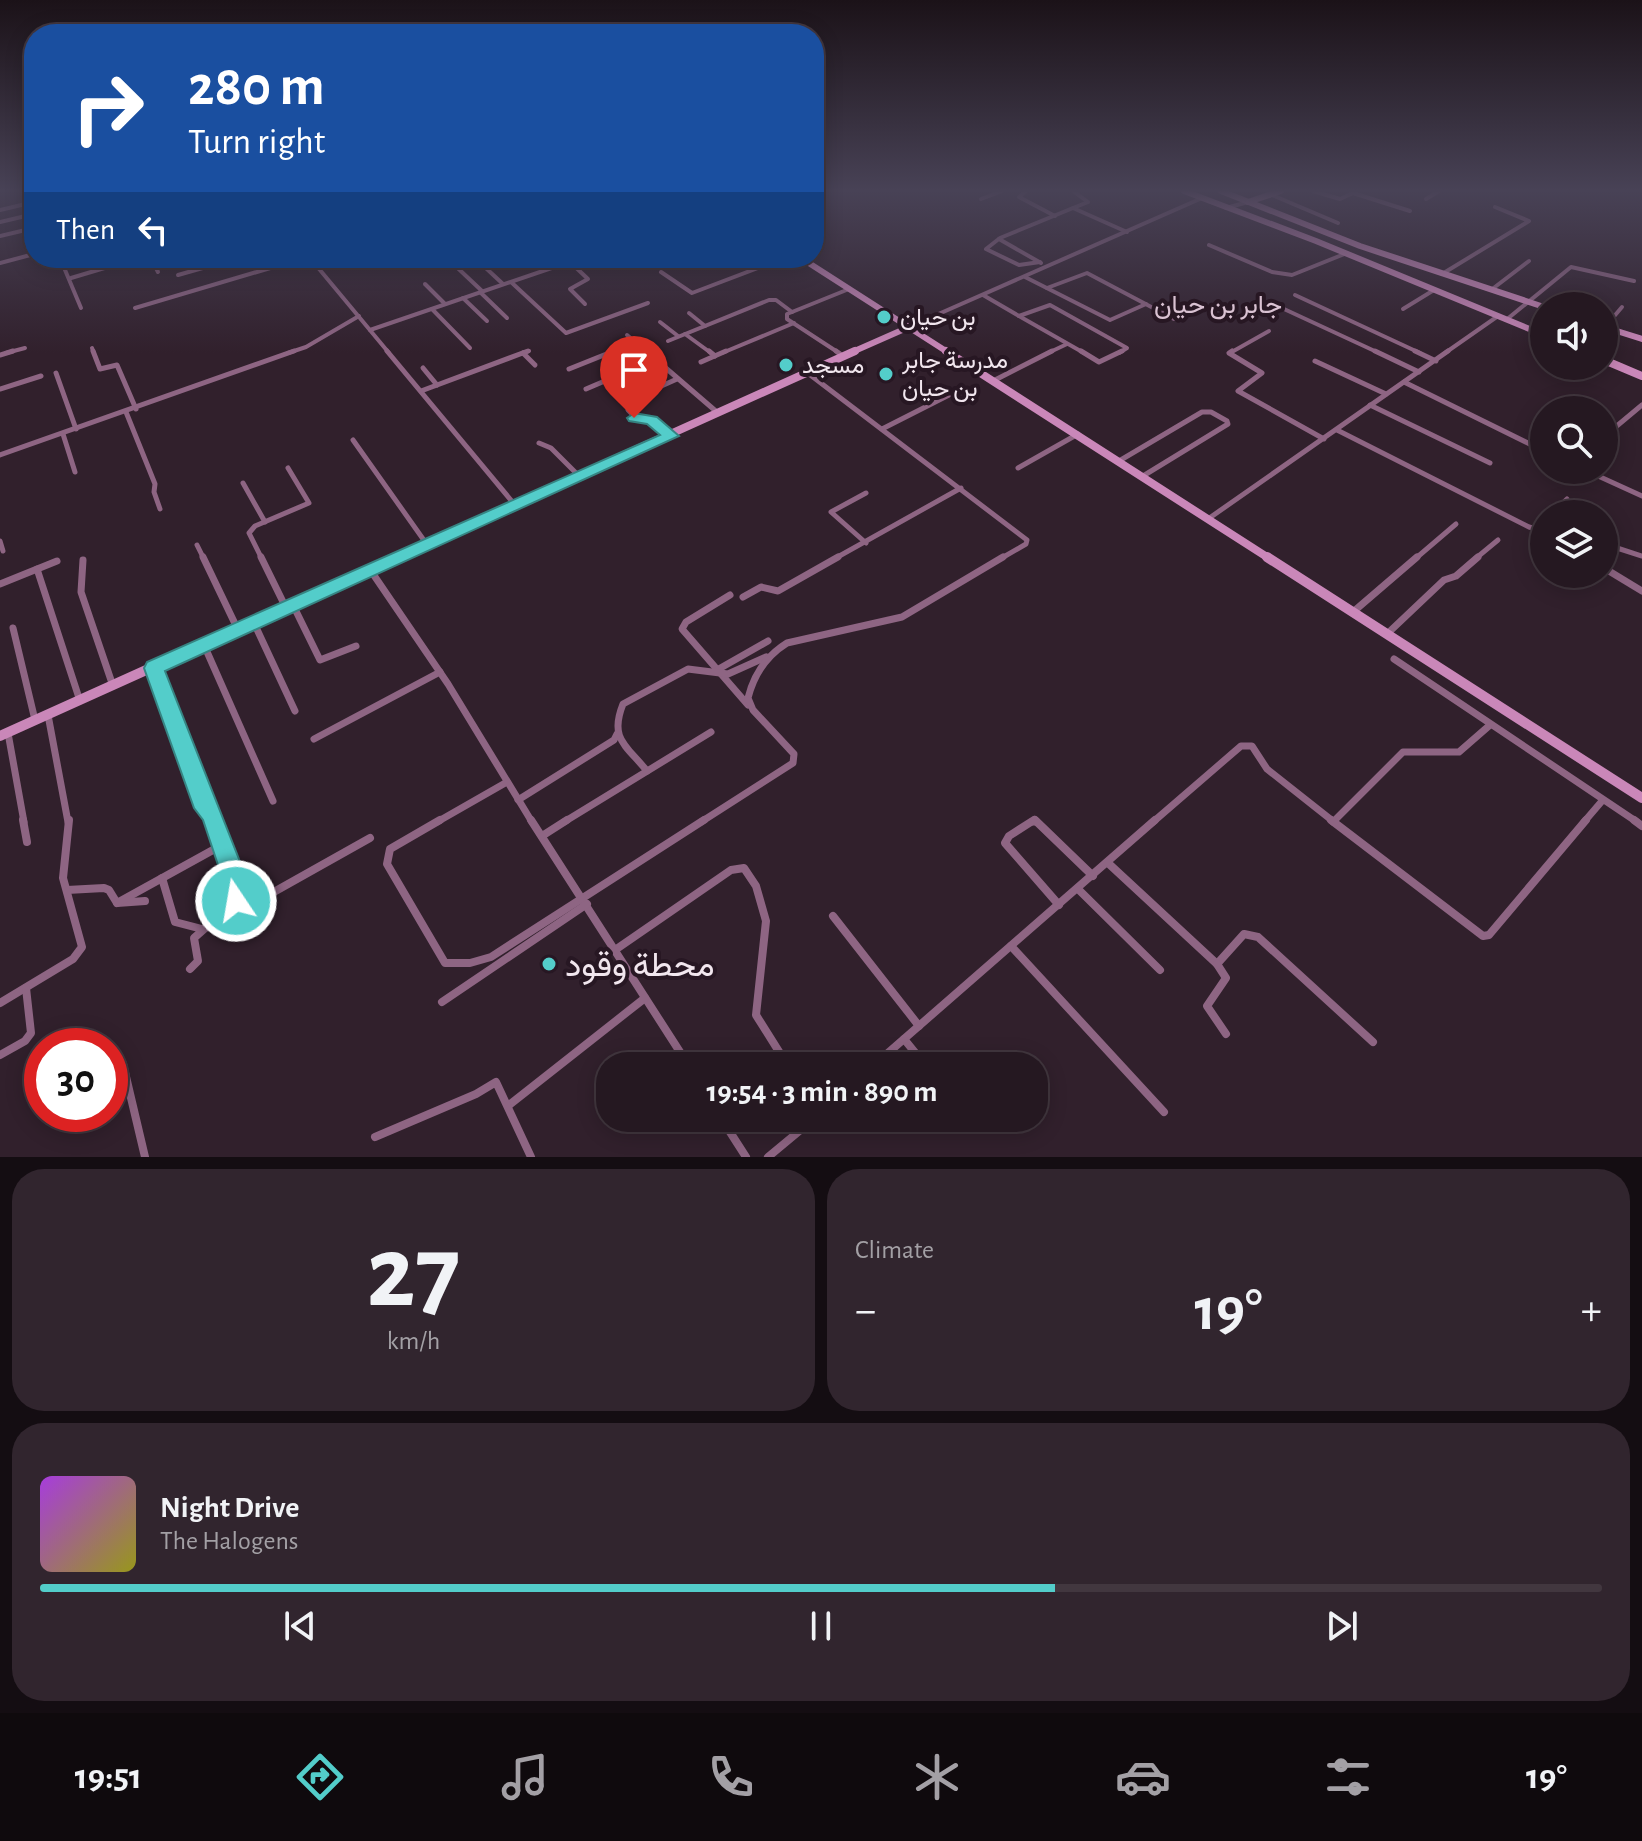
<!DOCTYPE html>
<html lang="en">
<head>
<meta charset="utf-8">
<style>
  :root { --surface:#251821; --page:#31252e; --text:#f1f3f6; --muted:#a3a0a5; --line:#42373f; --accent:#53cdca }
  body { margin:0; font-family:"Alegreya Sans",Vazirmatn,sans-serif; background:var(--page); color:var(--text); height:100vh; display:flex; flex-direction:column; font-size:30px; white-space:nowrap }
  * { box-sizing:border-box; margin:0 }
  p { font-size:26px; color:var(--muted) }
  .icon { flex:none; width:44px; height:44px; fill:none; stroke:currentColor; stroke-width:2; stroke-linecap:round; stroke-linejoin:round }
  .map { position:relative; height:1157px; overflow:hidden }
  .drawer { display:flex; flex-direction:column; gap:12px; padding:12px; background:#140d12; flex:1 }
  .drawer>* { flex:none }
  .banner { position:absolute; left:24px; top:24px; width:800px; height:244px; border-radius:32px; box-shadow:0 4px 20px #0003,0 0 0 2px var(--line); background:#1a4fa0; color:#fff; overflow:hidden }
  .controls { position:absolute; left:1530px; top:292px; display:grid; gap:16px }
  .controls a { display:grid; place-items:center; width:88px; height:88px; border-radius:50%; background:var(--surface); box-shadow:0 4px 20px #0003,0 0 0 2px var(--line); font-size:40px }
  .speed { position:absolute; left:24px; top:1028px; display:flex; gap:16px; font-size:40px; font-weight:700; text-align:center }
  .speed>* { display:grid; place-content:center; width:104px; height:104px; border-radius:50%; background:var(--surface); box-shadow:0 4px 20px #0003,0 0 0 2px var(--line); line-height:1 }
  .speed .limit { border:12px solid #d22; background:#fff; color:#111 }
  .pin { position:absolute; display:grid; place-items:center; width:68px; height:68px; color:#fff; margin:-82px -34px; border-radius:50% 50% 50% 0; rotate:-45deg; box-shadow:0 0 8px #0007 }
  .pin .icon { rotate:45deg }
  .me { position:absolute; width:88px; margin:-44px; rotate:348deg; stroke-linejoin:round; filter:drop-shadow(0 0 6px #0008) }
  .turn { display:flex; align-items:center; gap:28px; height:168px; padding:0 32px; font-size:36px }
  .turn .icon { width:104px; height:104px; stroke-width:2.5 }
  .turn b { display:block; font-size:56px; line-height:68px }
  .then { display:flex; align-items:center; height:76px; padding:0 32px; background:#0003; gap:16px; font-size:30px }
  .big { font-size:60px; font-weight:600; line-height:1.1 }
  .drawer .tile { flex:1; display:flex; flex-direction:column; justify-content:center; gap:12px; min-width:0; padding:0 28px; border-radius:32px; background:var(--page) }
  .drawer .dial { align-items:center; gap:0 }
  .dial b { font-size:104px; line-height:1 }
  .song { display:flex; align-items:center; gap:24px }
  .cover { width:96px; height:96px; border-radius:12px; background:linear-gradient(135deg,hsl(280 70% 55%),hsl(60 70% 35%)) }
  .played { height:8px; border-radius:4px; background:linear-gradient(90deg,var(--accent) 65%,var(--line) 65%) }
  .keys { display:flex; justify-content:space-around; direction:ltr }
  .heat { display:flex; justify-content:space-between; align-items:center; font-size:44px; direction:ltr }
  .drawer .tiles { flex:1; display:grid; gap:12px; grid-template-columns:1fr 1fr }
  .tile:last-child { grid-column:span 2 }
  .trip { position:absolute; left:596px; top:1052px; width:452px; height:80px; border-radius:32px; background:var(--surface); box-shadow:0 4px 20px #0003,0 0 0 2px var(--line); font-weight:600; line-height:80px; text-align:center }
  .dock { display:flex; height:128px; justify-content:space-around; align-items:center; background:#0f0a0d; color:var(--muted) }
  .dock .icon { width:56px; height:56px }
  .dock .active { color:var(--accent) }
  .dock b { font-size:36px; color:var(--text) }
  .map>svg:first-child { display:block }
  .lines { fill:none; stroke-linecap:round; stroke-linejoin:round }
  .street-far3 { stroke:#8e6583; stroke-width:4 }
  .street-far2 { stroke:#8e6583; stroke-width:5 }
  .street-far1 { stroke:#8e6583; stroke-width:7 }
  .street { stroke:#8e6583; stroke-width:8 }
  .secondary-far2 { stroke:#ca87b9; stroke-width:6 }
  .secondary-far1 { stroke:#ca87b9; stroke-width:8 }
  .secondary { stroke:#ca87b9; stroke-width:10 }
  .route { fill:#53cdca; stroke:#368583; stroke-width:2 }
  .poi-dot { fill:#53cdca; stroke:#271723; stroke-width:3 }
  .labels { text-anchor:middle; stroke-width:8; stroke-linejoin:round; paint-order:stroke }
  .far-poi-label { font-size:24px; fill:#f1e6ee; stroke:#271723; text-anchor:start }
  .far-quarter-label { font-size:26px; fill:#d9c2d2; stroke:#271723 }
  .near-poi-label { font-size:34px; fill:#f1e6ee; stroke:#271723; text-anchor:start }
</style>
</head>
<body>
<div class="map">
<svg width="1642" height="1157" viewBox="0 0 1642 1157">
  <rect width="100%" height="100%" fill="#31202c"/>
  <g class="lines">
    <g class="street-far3">
      <path d="M1026 191 1019 197 1055 216"/>
      <path d="M1073 191 1088 202 1073 208 1127 232"/>
      <path d="M1313 191 1340 199 1353 193 1410 211"/>
      <path d="M1272 195 1338 223"/>
      <path d="M981 199 1002 191"/>
      <path d="M1426 199 1439 191"/>
      <path d="M1226 208 1248 202"/>
      <path d="M0 210 34 202"/>
      <path d="M0 222 34 214"/>
      <path d="M0 236 34 228"/>
      <path d="M999 239 1041 263"/>
      <path d="M1209 245 1272 272 1292 275 1347 253"/>
      <path d="M60 258 81 308"/>
      <path d="M151 258 158 272"/>
      <path d="M310 258 389 353"/>
      <path d="M447 258 482 291"/>
      <path d="M475 258 503 284"/>
      <path d="M530 258 545 270"/>
      <path d="M570 262 588 279 570 289 585 304"/>
      <path d="M1040 262 1019 265 986 249 1000 238 1073 208"/>
      <path d="M0 263 34 254"/>
      <path d="M661 272 692 293 784 258"/>
      <path d="M1442 274 1529 221 1495 207"/>
      <path d="M178 275 238 258"/>
      <path d="M1025 277 1110 320 1146 304"/>
      <path d="M71 278 138 258"/>
      <path d="M511 282 566 333 648 303"/>
      <path d="M425 284 445 304"/>
      <path d="M1047 288 1087 273 1174 319"/>
      <path d="M1491 290 1529 261"/>
      <path d="M480 292 507 318"/>
      <path d="M983 295 1019 316"/>
      <path d="M1295 295 1420 353"/>
      <path d="M463 298 487 321"/>
      <path d="M135 308 304 258"/>
      <path d="M432 309 470 348"/>
      <path d="M1284 309 1379 353"/>
      <path d="M1403 309 1434 290"/>
      <path d="M689 313 705 326"/>
      <path d="M1019 316 1084 353"/>
      <path d="M1019 316 1050 305 1127 348 1119 353"/>
      <path d="M1506 320 1571 267 1634 281"/>
      <path d="M660 322 678 336"/>
      <path d="M909 327 1202 198"/>
      <path d="M1605 327 1622 307"/>
      <path d="M370 330 581 258"/>
      <path d="M685 334 711 353"/>
      <path d="M627 335 648 353"/>
      <path d="M668 341 769 300H776L792 312"/>
      <path d="M92 348 94 353"/>
      <path d="M6 353 25 348"/>
      <path d="M288 353 306 347 359 316"/>
      <path d="M523 353 529 351"/>
      <path d="M609 353 635 343"/>
      <path d="M722 353 794 323"/>
      <path d="M839 353 787 319V314L849 289"/>
      <path d="M1048 353 1067 344"/>
      <path d="M1230 353 1269 331"/>
      <path d="M1445 353 1498 316"/>
    </g>
    <g class="street-far2">
      <path d="M93 351 100 369 117 365 136 409"/>
      <path d="M387 351 515 505"/>
      <path d="M646 351 718 413"/>
      <path d="M709 351 715 356"/>
      <path d="M836 351 844 357"/>
      <path d="M1081 351 1099 362 1122 351"/>
      <path d="M1232 351 1229 353 1262 373 1238 391 1324 439"/>
      <path d="M1375 351 1419 372"/>
      <path d="M1415 351 1436 361"/>
      <path d="M523 353 535 365"/>
      <path d="M0 355 13 351"/>
      <path d="M1315 361 1386 394"/>
      <path d="M701 362 726 351"/>
      <path d="M423 368 437 385"/>
      <path d="M569 369 614 351"/>
      <path d="M56 373 76 429"/>
      <path d="M809 374 1027 540 1026 544 1000 559"/>
      <path d="M993 381 1052 351"/>
      <path d="M1404 382 1544 451"/>
      <path d="M0 389 41 376"/>
      <path d="M586 389 654 360"/>
      <path d="M421 391 528 351"/>
      <path d="M639 396 677 379"/>
      <path d="M1370 405 1490 463"/>
      <path d="M628 410 637 419 651 420 671 436"/>
      <path d="M126 412 155 484 154 492 160 509"/>
      <path d="M882 429 951 394"/>
      <path d="M1337 430 1529 527 1536 529 1544 521"/>
      <path d="M1612 430 1642 405"/>
      <path d="M63 434 75 472"/>
      <path d="M353 440 428 546"/>
      <path d="M539 443 551 448 580 477"/>
      <path d="M0 455 294 351"/>
      <path d="M1119 461 1202 412H1211L1227 421 1228 424 1143 476"/>
      <path d="M1018 468 1078 434"/>
      <path d="M1585 470 1642 496"/>
      <path d="M243 483 265 522"/>
      <path d="M866 493 831 512 866 543"/>
      <path d="M1552 514 1567 499"/>
      <path d="M1208 519 1448 351"/>
      <path d="M0 541 3 551"/>
      <path d="M197 545 204 559"/>
      <path d="M1604 558 1617 548 1642 556"/>
      <path d="M262 559 249 533 255 526 309 503 288 468"/>
      <path d="M834 559 961 488"/>
      <path d="M1415 559 1456 524"/>
      <path d="M1475 559 1498 540"/>
    </g>
    <g class="street-far1">
      <path d="M203 557 238 630"/>
      <path d="M261 557 287 610"/>
      <path d="M83 560 81 592 113 686"/>
      <path d="M1604 568 1642 591"/>
      <path d="M37 569 80 701"/>
      <path d="M371 571 448 684 532 822"/>
      <path d="M0 584 57 561"/>
      <path d="M730 595 686 622 682 629 748 705"/>
      <path d="M743 597 761 587 778 591 838 557"/>
      <path d="M294 607 320 660 356 646"/>
      <path d="M1353 612 1417 557"/>
      <path d="M254 623 295 711"/>
      <path d="M13 628 35 720"/>
      <path d="M1387 634 1444 580 1456 576 1478 557"/>
      <path d="M204 645 273 801"/>
      <path d="M1394 659 1637 822"/>
      <path d="M154 668 205 808 215 822"/>
      <path d="M717 670 768 641"/>
      <path d="M48 715 68 822"/>
      <path d="M8 733 24 822"/>
      <path d="M314 739 440 672"/>
      <path d="M647 771C626 745 609 739 623 704L688 669 728 674 766 657"/>
      <path d="M518 800 614 740 617 734"/>
      <path d="M437 822 507 782"/>
      <path d="M564 822 711 732"/>
      <path d="M701 822 793 763 794 754 753 710 748 698C754 674 766 656 787 643L902 617 1003 557"/>
      <path d="M1031 822H1037"/>
      <path d="M1153 822 1241 746H1252L1267 769 1334 822"/>
      <path d="M1333 822 1403 752H1459L1490 725"/>
      <path d="M1584 822 1602 801"/>
    </g>
    <g class="street">
      <path d="M23 820 27 842"/>
      <path d="M214 820 234 877 236 901"/>
      <path d="M440 820 390 849 387 864 445 963H470L491 957 704 820"/>
      <path d="M531 820 689 1066"/>
      <path d="M1034 820 1009 836 1005 843 1059 905"/>
      <path d="M1035 820 1093 876"/>
      <path d="M1331 820 1483 936 1489 935 1586 820"/>
      <path d="M1634 820 1642 826"/>
      <path d="M542 836 567 820"/>
      <path d="M1108 863 1217 964 1244 934 1258 937 1373 1042"/>
      <path d="M162 878 175 922 202 929"/>
      <path d="M1078 889 1160 970"/>
      <path d="M67 890 104 888 109 890 117 903 145 901"/>
      <path d="M236 901 243 905 256 902 370 838"/>
      <path d="M117 903 222 845"/>
      <path d="M833 916 919 1026"/>
      <path d="M1011 946 1164 1112"/>
      <path d="M615 950 731 870 744 868 756 886 766 921 756 1015 788 1066"/>
      <path d="M1217 964 1226 978 1207 1006 1226 1034"/>
      <path d="M190 969 198 961 194 938 236 901"/>
      <path d="M442 1002 587 904"/>
      <path d="M0 1003 73 959 82 947 63 878 69 820"/>
      <path d="M904 1039 926 1066"/>
      <path d="M0 1055 25 1041 31 1033 26 988"/>
      <path d="M123 1064 145 1157"/>
      <path d="M873 1066 1155 820"/>
      <path d="M509 1105 645 998"/>
      <path d="M721 1118 746 1157"/>
      <path d="M375 1137 476 1094 496 1082 531 1157"/>
      <path d="M768 1157 815 1118"/>
    </g>
    <g class="secondary-far2">
      <path d="M1184 191 1316 241 1544 335"/>
      <path d="M1221 191 1360 246 1544 307"/>
      <path d="M1248 202 1281 191"/>
      <path d="M801 258 949 353"/>
      <path d="M1604 327 1642 339"/>
      <path d="M850 353 909 327"/>
    </g>
    <g class="secondary-far1">
      <path d="M946 351 1270 559"/>
      <path d="M1604 360 1642 376"/>
      <path d="M393 559 855 351"/>
    </g>
    <g class="secondary">
      <path d="M1267 557 1642 798"/>
      <path d="M0 736 397 557"/>
    </g>
  </g>
  <linearGradient id="sky" x2="0" y2="1"><stop stop-color="#1b1218"/><stop offset="0.54" stop-color="#484256"/><stop offset="1" stop-color="#484256" stop-opacity="0"/></linearGradient>
  <rect width="1642" height="353" fill="url(#sky)"/>
  <path class="route" d="M634 413 657 417 679 436 165 671 246 877 248 901 245 909 236 912 228 909 222 877 203 820 194 808 144 668 147 662 660 435 647 424 629 421 627 418Z"/>
  <g class="poi-dot">
    <circle cx="884" cy="317" r="8"/>
    <circle cx="786" cy="365" r="8"/>
    <circle cx="886" cy="374" r="8"/>
    <circle cx="549" cy="964" r="8"/>
  </g>
  <g class="labels">
    <g class="far-poi-label">
      <text x="900" y="325">بن حيان</text>
      <text x="902" y="368">مدرسة جابر<tspan x="902" dy="28">بن حيان</tspan></text>
      <text x="802" y="373">مسجد</text>
    </g>
    <g class="far-quarter-label">
      <text x="1218" y="313">جابر بن حيان</text>
    </g>
    <g class="near-poi-label">
      <text x="565" y="976">محطة وقود</text>
    </g>
  </g>
</svg>
<div class="controls">
<a><svg class="icon" aria-label="sound" viewBox="0 0 24 24"><path d="M4 9h4l5-4v14l-5-4H4zM17 9q2 3 0 6"/></svg></a>
<a><svg class="icon" aria-label="search" viewBox="0 0 24 24"><circle cx="10" cy="10" r="6"/><path d="M15 15l6 6"/></svg></a>
<a><svg class="icon" aria-label="layers" viewBox="0 0 24 24"><path d="M12 4l9 5-9 5-9-5zM3 14l9 5 9-5"/></svg></a>
</div>
<div class="speed"><div class="limit">30</div></div>
<div class="pin" style="left:634px;top:418px;background:#d93025"><svg class="icon" aria-label="arrive" viewBox="0 0 24 24"><path d="M6 21V4h12l-3 4 3 4H6"/></svg></div>
<svg class="me" style="left:236px;top:901px" viewBox="-20 -20 40 40"><circle r="17" fill="#53cdca" stroke="#fff" stroke-width="3"/><path d="M0-11L8 9 0 5-8 9z" fill="#fff"/></svg>
<div class="trip">19:54 · 3 min · 890 m</div>
<div class="banner">
<div class="turn"><svg class="icon" aria-label="right" viewBox="0 0 24 24"><path d="M7 20v-9h11M14 6l5 5-5 5"/></svg><div><b>280 m</b>Turn right</div></div>
<div class="then">Then<svg class="icon" aria-label="left" viewBox="0 0 24 24"><path d="M17 20v-9H6M10 6l-5 5 5 5"/></svg></div>
</div>
</div>
<section class="drawer">
<div class="tiles">
<div class="tile dial"><b>27</b><p>km/h</p></div>
<div class="tile"><p>Climate</p>
<div class="heat"><a>−</a><b class="big">19°</b><a>+</a></div>
</div>
<div class="tile">
<div class="song"><i class="cover"></i><div><b>Night Drive</b><p>The Halogens</p></div></div>
<div class="played"></div>
<div class="keys"><svg class="icon" aria-label="previous" viewBox="0 0 24 24"><path d="M18 5L8 12l10 7zM5 5v14"/></svg><svg class="icon" aria-label="pause" viewBox="0 0 24 24"><path d="M8 5v14M16 5v14"/></svg><svg class="icon" aria-label="next" viewBox="0 0 24 24"><path d="M6 5l10 7-10 7zM19 5v14"/></svg></div>
</div>
</div>
</section>
<nav class="dock">
<b>19:51</b>
<svg class="icon active" aria-label="directions" viewBox="0 0 24 24"><path d="M12 3l9 9-9 9-9-9zM9 14v-3h6M13 9l2 2-2 2"/></svg>
<svg class="icon" aria-label="music" viewBox="0 0 24 24"><path d="M9 18V5l10-2v13"/><circle cx="6" cy="18" r="3"/><circle cx="16" cy="16" r="3"/></svg>
<svg class="icon" aria-label="phone" viewBox="0 0 24 24"><path d="M5 4h4l2 5-3 2q2 4 5 5l2-3 5 2v4C11 20 4 13 5 4z"/></svg>
<svg class="icon" aria-label="climate" viewBox="0 0 24 24"><path d="M12 3v18M4 7l16 10M4 17L20 7"/></svg>
<svg class="icon" aria-label="car" viewBox="0 0 24 24"><path d="M5 17H2v-5l4-1 3-4h7l3 4 3 1v5h-3M9 17h6M6 11h13"/><circle cx="7" cy="17" r="2"/><circle cx="17" cy="17" r="2"/></svg>
<svg class="icon" aria-label="filters" viewBox="0 0 24 24"><path d="M4 7h16M4 17h16"/><circle cx="9" cy="7" r="2"/><circle cx="15" cy="17" r="2"/></svg>
<b>19°</b>
</nav>
</body>
</html>
